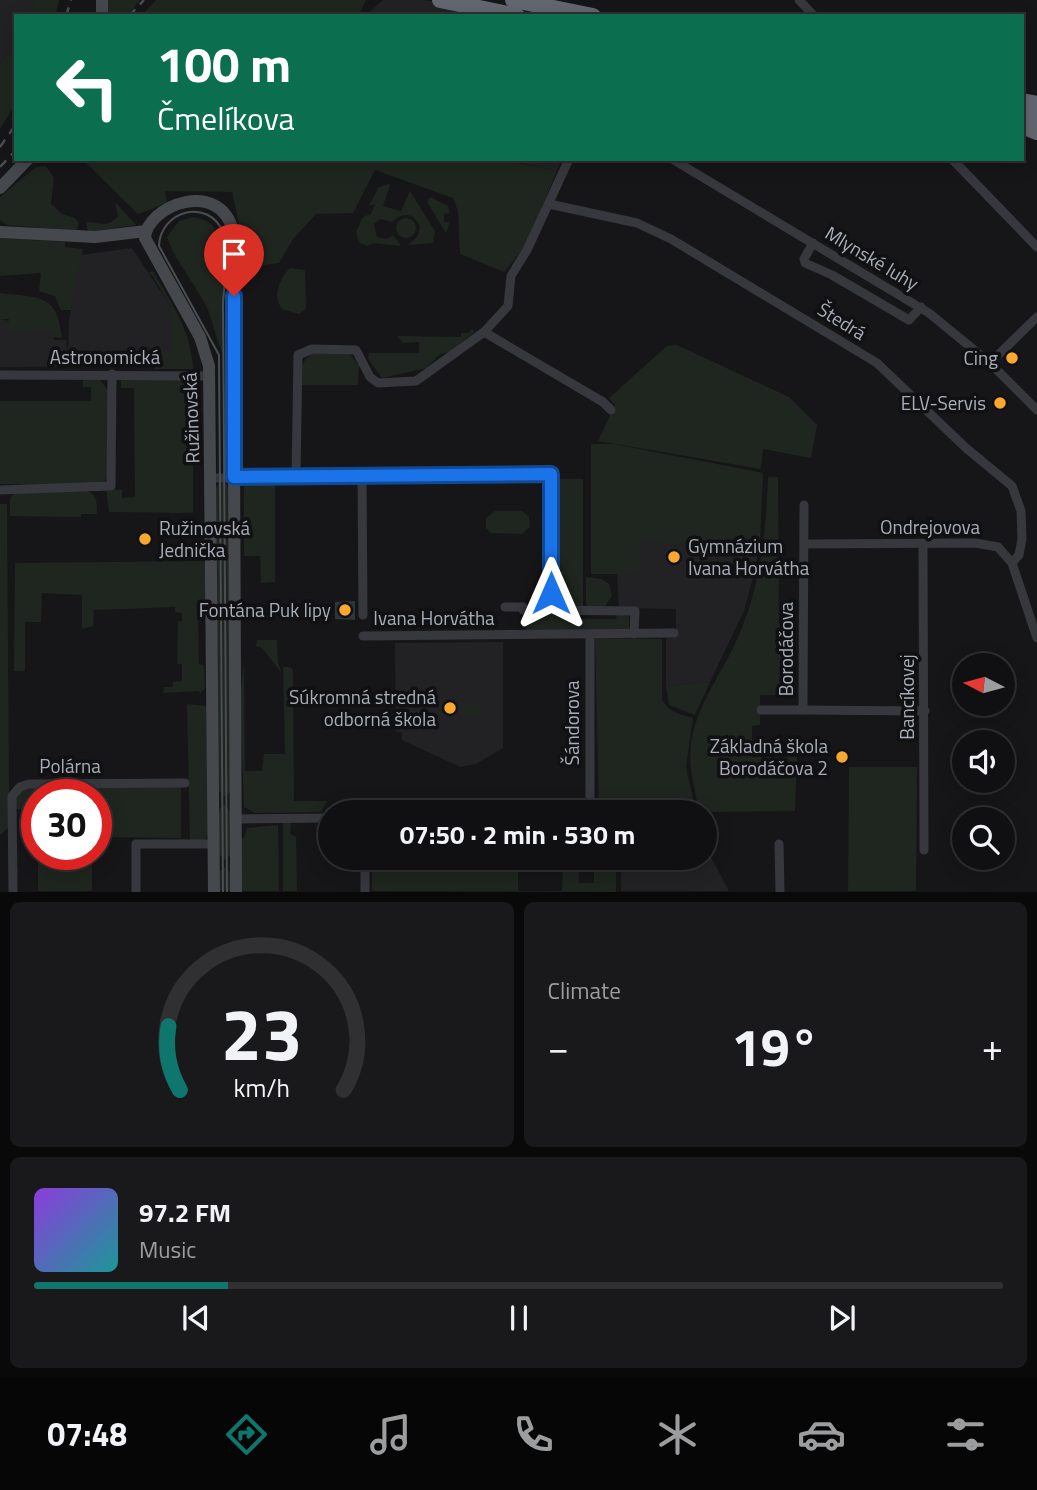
<!DOCTYPE html>
<html lang="en">
<head>
<meta charset="utf-8">
<style>
  :root { --surface:#101012; --page:#19191b; --text:#f1f3f6; --muted:#9c9d9f; --line:#303032; --accent:#0f766e }
  body { margin:0; font-family:"Titillium Web",sans-serif; background:var(--page); color:var(--text); height:100vh; display:flex; flex-direction:column; font-size:26px; white-space:nowrap }
  * { box-sizing:border-box; margin:0 }
  p { font-size:23px; color:var(--muted) }
  .icon { flex:none; width:38px; height:38px; fill:none; stroke:currentColor; stroke-width:2; stroke-linecap:round; stroke-linejoin:round }
  .map { position:relative; height:892px; overflow:hidden }
  .sheet { display:flex; flex-direction:column; gap:10px; padding:10px; background:#09090a; flex:1 }
  .sheet>* { flex:none }
  .banner { position:absolute; left:14px; top:14px; width:1010px; height:147px; border-radius:0px; box-shadow:0 4px 18px #0003,0 0 0 2px var(--line); background:#0b6e4f; color:#fff; overflow:hidden }
  .needle { width:46px; rotate:276deg }
  .buttons { position:absolute; left:952px; top:653px; display:grid; gap:14px }
  .buttons a { display:grid; place-items:center; width:63px; height:63px; border-radius:50%; background:var(--surface); box-shadow:0 4px 18px #0003,0 0 0 2px var(--line); font-size:35px }
  .speed { position:absolute; left:21px; top:779px; display:flex; gap:14px; font-size:35px; font-weight:700; text-align:center }
  .speed>* { display:grid; place-content:center; width:91px; height:91px; border-radius:50%; background:var(--surface); box-shadow:0 4px 18px #0003,0 0 0 2px var(--line); line-height:1 }
  .speed .limit { border:10px solid #d22; background:#fff; color:#111 }
  .pin { position:absolute; display:grid; place-items:center; width:60px; height:60px; color:#fff; margin:-72px -30px; border-radius:50% 50% 50% 0; rotate:-45deg; box-shadow:0 0 7px #0007 }
  .pin .icon { rotate:45deg }
  .me { position:absolute; width:77px; margin:-38px; rotate:0deg; stroke-linejoin:round; filter:drop-shadow(0 0 5px #0008) }
  .turn { display:flex; align-items:center; gap:24px; height:147px; padding:0 28px; font-size:32px }
  .turn .icon { width:91px; height:91px; stroke-width:2.5 }
  .turn b { display:block; font-size:49px; line-height:60px }
  .big { font-size:52px; font-weight:700; line-height:1.1 }
  .sheet .card { flex:1; display:flex; flex-direction:column; justify-content:center; gap:10px; min-width:0; padding:0 24px; border-radius:10px; background:var(--page) }
  .sheet .dial { align-items:center; gap:0 }
  .dial svg { height:182px; overflow:visible; fill:none; stroke:var(--line); stroke-width:7; stroke-linecap:round; text-anchor:middle }
  .dial text { fill:var(--text); stroke:none }
  .song { display:flex; align-items:center; gap:21px }
  .cover { width:84px; height:84px; border-radius:10px; background:linear-gradient(135deg,hsl(270 70% 55%),hsl(180 70% 35%)) }
  .played { height:7px; border-radius:4px; background:linear-gradient(90deg,var(--accent) 20%,var(--line) 20%) }
  .keys { display:flex; justify-content:space-around; direction:ltr }
  .heat { display:flex; justify-content:space-between; align-items:center; font-size:38px; direction:ltr }
  .sheet .tiles { flex:1; display:grid; gap:10px; grid-template-columns:1fr 1fr }
  .card:last-child { grid-column:span 2 }
  .trip { position:absolute; left:318px; top:800px; width:399px; height:70px; border-radius:35px; background:var(--surface); box-shadow:0 4px 18px #0003,0 0 0 2px var(--line); font-weight:700; line-height:70px; text-align:center }
  .tabs { display:flex; height:112px; justify-content:space-around; align-items:center; background:#060607; color:var(--muted) }
  .tabs .icon { width:49px; height:49px }
  .tabs .on { color:var(--accent) }
  .tabs b { font-size:32px; color:var(--text) }
  .map>svg:first-child { display:block }
  .built { fill:#222225 }
  .green { fill:#1e261f }
  .water { fill:#2c363d }
  .lines { fill:none; stroke-linecap:round; stroke-linejoin:round }
  .street { stroke:#37383d; stroke-width:9 }
  .secondary { stroke:#45484d; stroke-width:12 }
  .highway { stroke:#63676f; stroke-width:16 }
  .tram { stroke:#4a4d52; stroke-width:2 }
  .rail { stroke:#4a4d52; stroke-width:2.5; stroke-dasharray:9 7; stroke-linecap:butt }
  .highway-bridge { stroke:#63676f; stroke-width:16 }
  .route-casing { stroke:#114b97; stroke-width:18 }
  .route { stroke:#1a73e8; stroke-width:12 }
  .poi-dot { fill:#f8a82f; stroke:#111113; stroke-width:2.5 }
  .labels { text-anchor:middle; stroke-width:7; stroke-linejoin:round; paint-order:stroke }
  .street-label { font-size:19px; fill:#a8aeb9; stroke:#111113 }
  .poi-label { font-size:19px; fill:#a8aeb9; stroke:#111113; text-anchor:end }
</style>
</head>
<body>
<div class="map">
<svg width="1037" height="892" viewBox="0 0 1037 892">
  <rect width="100%" height="100%" fill="#161618"/>
  <g class="built">
    <path d="M0 0H35V11L32 16H16V53L5 55 0 64Z"/>
    <path d="M383 0H425L446 4 471 16H365Z"/>
    <path d="M501 159H562L557 171Z"/>
    <path d="M132 248 171 307V354H132V366L0 367V319L54 330V340H66L68 354 69 320 81 255Z"/>
    <path d="M591 444H613L763 473 760 540 754 574 744 611 710 682 666 686V638L676 637V609L619 608 617 574H591Z"/>
    <path d="M503 642V748L476 764 460 767 402 740V732H396L395 643Z"/>
    <path d="M705 846 729 891H621V859L705 858Z"/>
  </g>
  <g class="green">
    <path d="M35 0H59L55 16H32Z"/>
    <path d="M106 0H140L127 16H107Z"/>
    <path d="M156 0H366L358 16H141Z"/>
    <path d="M16 53V103L0 129V64L5 55Z"/>
    <path d="M82 159H500L557 171 524 248 504 272 460 254 458 211 453 198 375 170 353 213 316 214 293 239 279 263 243 268 241 233 232 192 165 191 167 203 138 214Z"/>
    <path d="M46 166 54 178 51 204 62 214 75 218 79 224 76 231 7 225 0 220V197L36 167Z"/>
    <path d="M388 184 390 185 383 206 401 211 410 191 435 231 433 243 408 245 417 237 420 227C415 213 402 211 393 222L380 219 374 224 377 237 386 239 393 235 401 246 374 243 367 246 359 242 356 232 363 217 371 214 375 204 369 206 378 188Z"/>
    <path d="M430 197 448 206 450 213 444 214V222H450L446 233 427 202Z"/>
    <path d="M115 202 136 225 88 232 86 222C99 222 108 229 118 216Z"/>
    <path d="M193 217C200 218 207 220 213 226 230 244 222 325 222 352 216 338 213 323 208 310 196 284 176 263 167 237L179 221Z"/>
    <circle cx="406" cy="228" r="10"/>
    <path d="M0 238 65 242V247L83 249 71 310H61L55 296 39 291 41 273 0 276Z"/>
    <path d="M290 268 305 270 306 309 299 314 282 309C272 296 279 279 290 268Z"/>
    <path d="M153 271C171 303 192 332 193 369H155L153 363H133V354H171V307L152 275 147 273Z"/>
    <path d="M0 293C37 298 58 292 62 338L54 337 53 330 9 331V319H0Z"/>
    <path d="M472 328 474 332 449 352 440 354 426 368 382 378 368 359 369 353H419V342L403 343 397 336 461 337V333H469Z"/>
    <path d="M677 345 789 397 817 425 811 458 763 449 761 469 598 441 615 405 609 398 667 346Z"/>
    <path d="M313 353 350 354 359 366 358 385H300C300 370 300 362 313 353Z"/>
    <path d="M83 380H100L110 393 109 473 105 481 96 485 0 484V401H91V387H83Z"/>
    <path d="M121 380H193V513L109 512 106 489 122 490V498L135 497 134 388H121Z"/>
    <path d="M591 444H613L763 473 760 540 725 538 724 546 639 542V574H591Z"/>
    <path d="M768 477H778L779 623H791V674L795 695H760V725L752 726V757H797L795 811 699 812C695 790 688 765 691 743 697 703 724 671 739 635 761 584 766 532 768 477Z"/>
    <path d="M553 479H583V609L554 606Z"/>
    <path d="M219 483H225L230 489V793L224 796 218 790 216 488Z"/>
    <path d="M275 484V582L261 583 260 556H244V485Z"/>
    <path d="M84 489C97 494 97 501 97 514H81V517L10 516V498L15 492Z"/>
    <path d="M0 504H7L9 790 8 828 0 835Z"/>
    <path d="M495 511H522L529 517 530 527 522 534 491 533 486 528V518Z"/>
    <path d="M202 561 208 563V613L198 614 199 664 204 665 205 688 200 694 199 691 163 693 164 687H173V682L182 681V664H177L178 621H182V613L175 612V607L94 610 93 626 82 629V595L42 593 41 622H25V671H14L15 563Z"/>
    <path d="M586 577 602 579 609 584 612 596 605 606 586 608Z"/>
    <path d="M526 614H566V619H616L617 614H629V631H525Z"/>
    <path d="M595 638 662 639V699C668 712 679 714 693 718L686 767 696 812H599Z"/>
    <path d="M257 640H277L278 663 282 673 262 648 256 646Z"/>
    <path d="M244 659 245 771H262L264 754H285L283 667H290L293 670 294 801H327L321 812 255 813 244 807 240 702Z"/>
    <path d="M710 682 695 715 669 705 666 686Z"/>
    <path d="M187 704 206 706 209 714 210 833 203 841 190 840Z"/>
    <path d="M462 704 481 705V716H462Z"/>
    <path d="M849 767H917L916 891H848Z"/>
    <path d="M32 785 181 786V838L96 837V794H37V810L15 809C15 794 18 789 32 785Z"/>
    <path d="M224 805 232 812V853L225 860 218 853 217 811Z"/>
    <path d="M283 822H291L290 834 296 837 297 891H283Z"/>
    <path d="M278 825 279 891H241V838H244L247 828Z"/>
    <rect x="38" y="854" width="54" height="37"/>
    <path d="M372 858H518V891H562L563 858H578L579 883H594V858H612L616 865V892L372 891Z"/>
    <path d="M225 867 232 875V891H218L220 871Z"/>
  </g>
  <path class="water" d="M355 601V620L335 619V602Z"/>
  <g class="lines">
    <g class="street">
      <path d="M799 0 814 16"/>
      <path d="M672 159 929 313 990 363 1037 410"/>
      <path d="M952 159 1037 247"/>
      <path d="M549 204 637 223 671 239 877 363 966 448 1012 486 1021 511 1022 539 1019 555 1012 563"/>
      <path d="M813 243 804 259 805 263 832 275 909 320 921 307"/>
      <path d="M484 332 603 402 611 410"/>
      <path d="M990 363 1037 317"/>
      <path d="M0 375 210 376"/>
      <path d="M362 476 363 615"/>
      <path d="M296 477 298 355 312 349 356 350 370 377 378 383 416 381 484 332 508 306 511 276 527 250 569 159"/>
      <path d="M212 478 551 474V610"/>
      <path d="M0 490 111 486 112 374"/>
      <path d="M804 544 975 543 998 547 1012 563 1037 638"/>
      <path d="M923 544 924 850"/>
      <path d="M505 607H523V610L635 611 634 634"/>
      <path d="M590 634V812"/>
      <path d="M363 636 674 633"/>
      <path d="M761 710H803L804 505"/>
      <path d="M803 710 925 711"/>
      <path d="M236 819 331 818"/>
      <path d="M779 844 780 892"/>
      <path d="M365 858V892"/>
      <path d="M13 892 12 796 20 787 29 784 185 783"/>
      <path d="M136 892V844H213"/>
    </g>
    <g class="secondary">
      <path d="M102 0V16"/>
      <path d="M0 188 28 159"/>
      <path d="M0 232 95 237 146 231"/>
      <path d="M214 892 209 366 200 337 145 238C147 205 220 178 233 231L236 892"/>
    </g>
    <g class="highway">
      <path d="M440 0 474 7"/>
      <path d="M513 0 593 16"/>
      <path d="M1022 101 1037 104"/>
      <path d="M1022 116 1037 119"/>
      <path d="M1022 126 1037 132"/>
    </g>
    <path class="tram" d="M223 892 219 355 159 246C160 211 208 197 223 232 232 251 224 282 223 303L227 892"/>
    <g class="rail">
      <path d="M66 16 71 0"/>
      <path d="M129 16 144 0"/>
      <path d="M0 147 16 124"/>
      <path d="M0 167 16 150"/>
    </g>
    <path class="highway-bridge" d="M474 7 517 16"/>
  </g>
  <g class="lines">
    <g class="route-casing">
      <path id="route" d="M234 296V477L551 474V593"/>
    </g>
    <use href="#route" class="route"/>
  </g>
  <g class="poi-dot">
    <circle cx="1012" cy="358" r="7"/>
    <circle cx="1000" cy="403" r="7"/>
    <circle cx="145" cy="539" r="7"/>
    <circle cx="674" cy="557" r="7"/>
    <circle cx="345" cy="610" r="7"/>
    <circle cx="450" cy="708" r="7"/>
    <circle cx="842" cy="757" r="7"/>
  </g>
  <g class="labels">
    <g class="street-label">
      <text transform="translate(872 258) rotate(31)" y="7">Mlynské luhy</text>
      <text transform="translate(842 321) rotate(32)" y="7">Štedrá</text>
      <text x="105" y="364">Astronomická</text>
      <text transform="translate(191 418) rotate(-92)" y="7">Ružinovská</text>
      <text x="930" y="534">Ondrejovova</text>
      <text x="434" y="625">Ivana Horvátha</text>
      <text transform="translate(786 649) rotate(-90)" y="7">Borodáčova</text>
      <text transform="translate(907 697) rotate(-90)" y="7">Bancíkovej</text>
      <text transform="translate(572 723) rotate(-90)" y="7">Šándorova</text>
      <text x="70" y="773">Polárna</text>
    </g>
    <g class="poi-label">
      <text x="998" y="365">Cing</text>
      <text x="986" y="410">ELV-Servis</text>
      <text x="159" y="535" text-anchor="start">Ružinovská<tspan x="159" dy="22">Jednička</tspan></text>
      <text x="688" y="553" text-anchor="start">Gymnázium<tspan x="688" dy="22">Ivana Horvátha</tspan></text>
      <text x="331" y="617">Fontána Puk lipy</text>
      <text x="436" y="704">Súkromná stredná<tspan x="436" dy="22">odborná škola</tspan></text>
      <text x="828" y="753">Základná škola<tspan x="828" dy="22">Borodáčova 2</tspan></text>
    </g>
  </g>
</svg>
<div class="buttons">
<a><svg class="needle" viewBox="-14 -14 28 28"><path d="M0-13l5 13h-10z" fill="#e53935"/><path d="M0 13l5-13h-10z" fill="#9c9d9f"/></svg></a>
<a><svg class="icon" aria-label="sound" viewBox="0 0 24 24"><path d="M4 9h4l5-4v14l-5-4H4zM17 9q2 3 0 6"/></svg></a>
<a><svg class="icon" aria-label="search" viewBox="0 0 24 24"><circle cx="10" cy="10" r="6"/><path d="M15 15l6 6"/></svg></a>
</div>
<div class="speed"><div class="limit">30</div></div>
<div class="pin" style="left:234px;top:296px;background:#d93025"><svg class="icon" aria-label="arrive" viewBox="0 0 24 24"><path d="M6 21V4h12l-3 4 3 4H6"/></svg></div>
<svg class="me" style="left:551px;top:593px" viewBox="-20 -20 40 40"><path d="M0-17L14 15 0 8-14 15z" fill="#1a73e8" stroke="#fff" stroke-width="4"/></svg>
<div class="trip">07:50 · 2 min · 530 m</div>
<div class="banner">
<div class="turn"><svg class="icon" aria-label="left" viewBox="0 0 24 24"><path d="M17 20v-9H6M10 6l-5 5 5 5"/></svg><div><b>100 m</b>Čmelíkova</div></div>
</div>
</div>
<section class="sheet">
<div class="tiles">
<div class="card dial"><svg viewBox="0 0 100 80">
<path d="M14 69A42 42 0 1 1 86 69"/>
<path d="M14 69A42 42 0 0 1 9 41" stroke="#0f766e"/>
<text x="50" y="56" font-size="32" font-weight="700">23</text>
<text x="50" y="72" font-size="11">km/h</text>
</svg></div>
<div class="card"><p>Climate</p>
<div class="heat"><a>−</a><b class="big">19°</b><a>+</a></div>
</div>
<div class="card">
<div class="song"><i class="cover"></i><div><b>97.2 FM</b><p>Music</p></div></div>
<div class="played"></div>
<div class="keys"><svg class="icon" aria-label="previous" viewBox="0 0 24 24"><path d="M18 5L8 12l10 7zM5 5v14"/></svg><svg class="icon" aria-label="pause" viewBox="0 0 24 24"><path d="M8 5v14M16 5v14"/></svg><svg class="icon" aria-label="next" viewBox="0 0 24 24"><path d="M6 5l10 7-10 7zM19 5v14"/></svg></div>
</div>
</div>
</section>
<nav class="tabs">
<b>07:48</b>
<svg class="icon on" aria-label="directions" viewBox="0 0 24 24"><path d="M12 3l9 9-9 9-9-9zM9 14v-3h6M13 9l2 2-2 2"/></svg>
<svg class="icon" aria-label="music" viewBox="0 0 24 24"><path d="M9 18V5l10-2v13"/><circle cx="6" cy="18" r="3"/><circle cx="16" cy="16" r="3"/></svg>
<svg class="icon" aria-label="phone" viewBox="0 0 24 24"><path d="M5 4h4l2 5-3 2q2 4 5 5l2-3 5 2v4C11 20 4 13 5 4z"/></svg>
<svg class="icon" aria-label="climate" viewBox="0 0 24 24"><path d="M12 3v18M4 7l16 10M4 17L20 7"/></svg>
<svg class="icon" aria-label="car" viewBox="0 0 24 24"><path d="M5 17H2v-5l4-1 3-4h7l3 4 3 1v5h-3M9 17h6M6 11h13"/><circle cx="7" cy="17" r="2"/><circle cx="17" cy="17" r="2"/></svg>
<svg class="icon" aria-label="filters" viewBox="0 0 24 24"><path d="M4 7h16M4 17h16"/><circle cx="9" cy="7" r="2"/><circle cx="15" cy="17" r="2"/></svg>
</nav>
</body>
</html>
